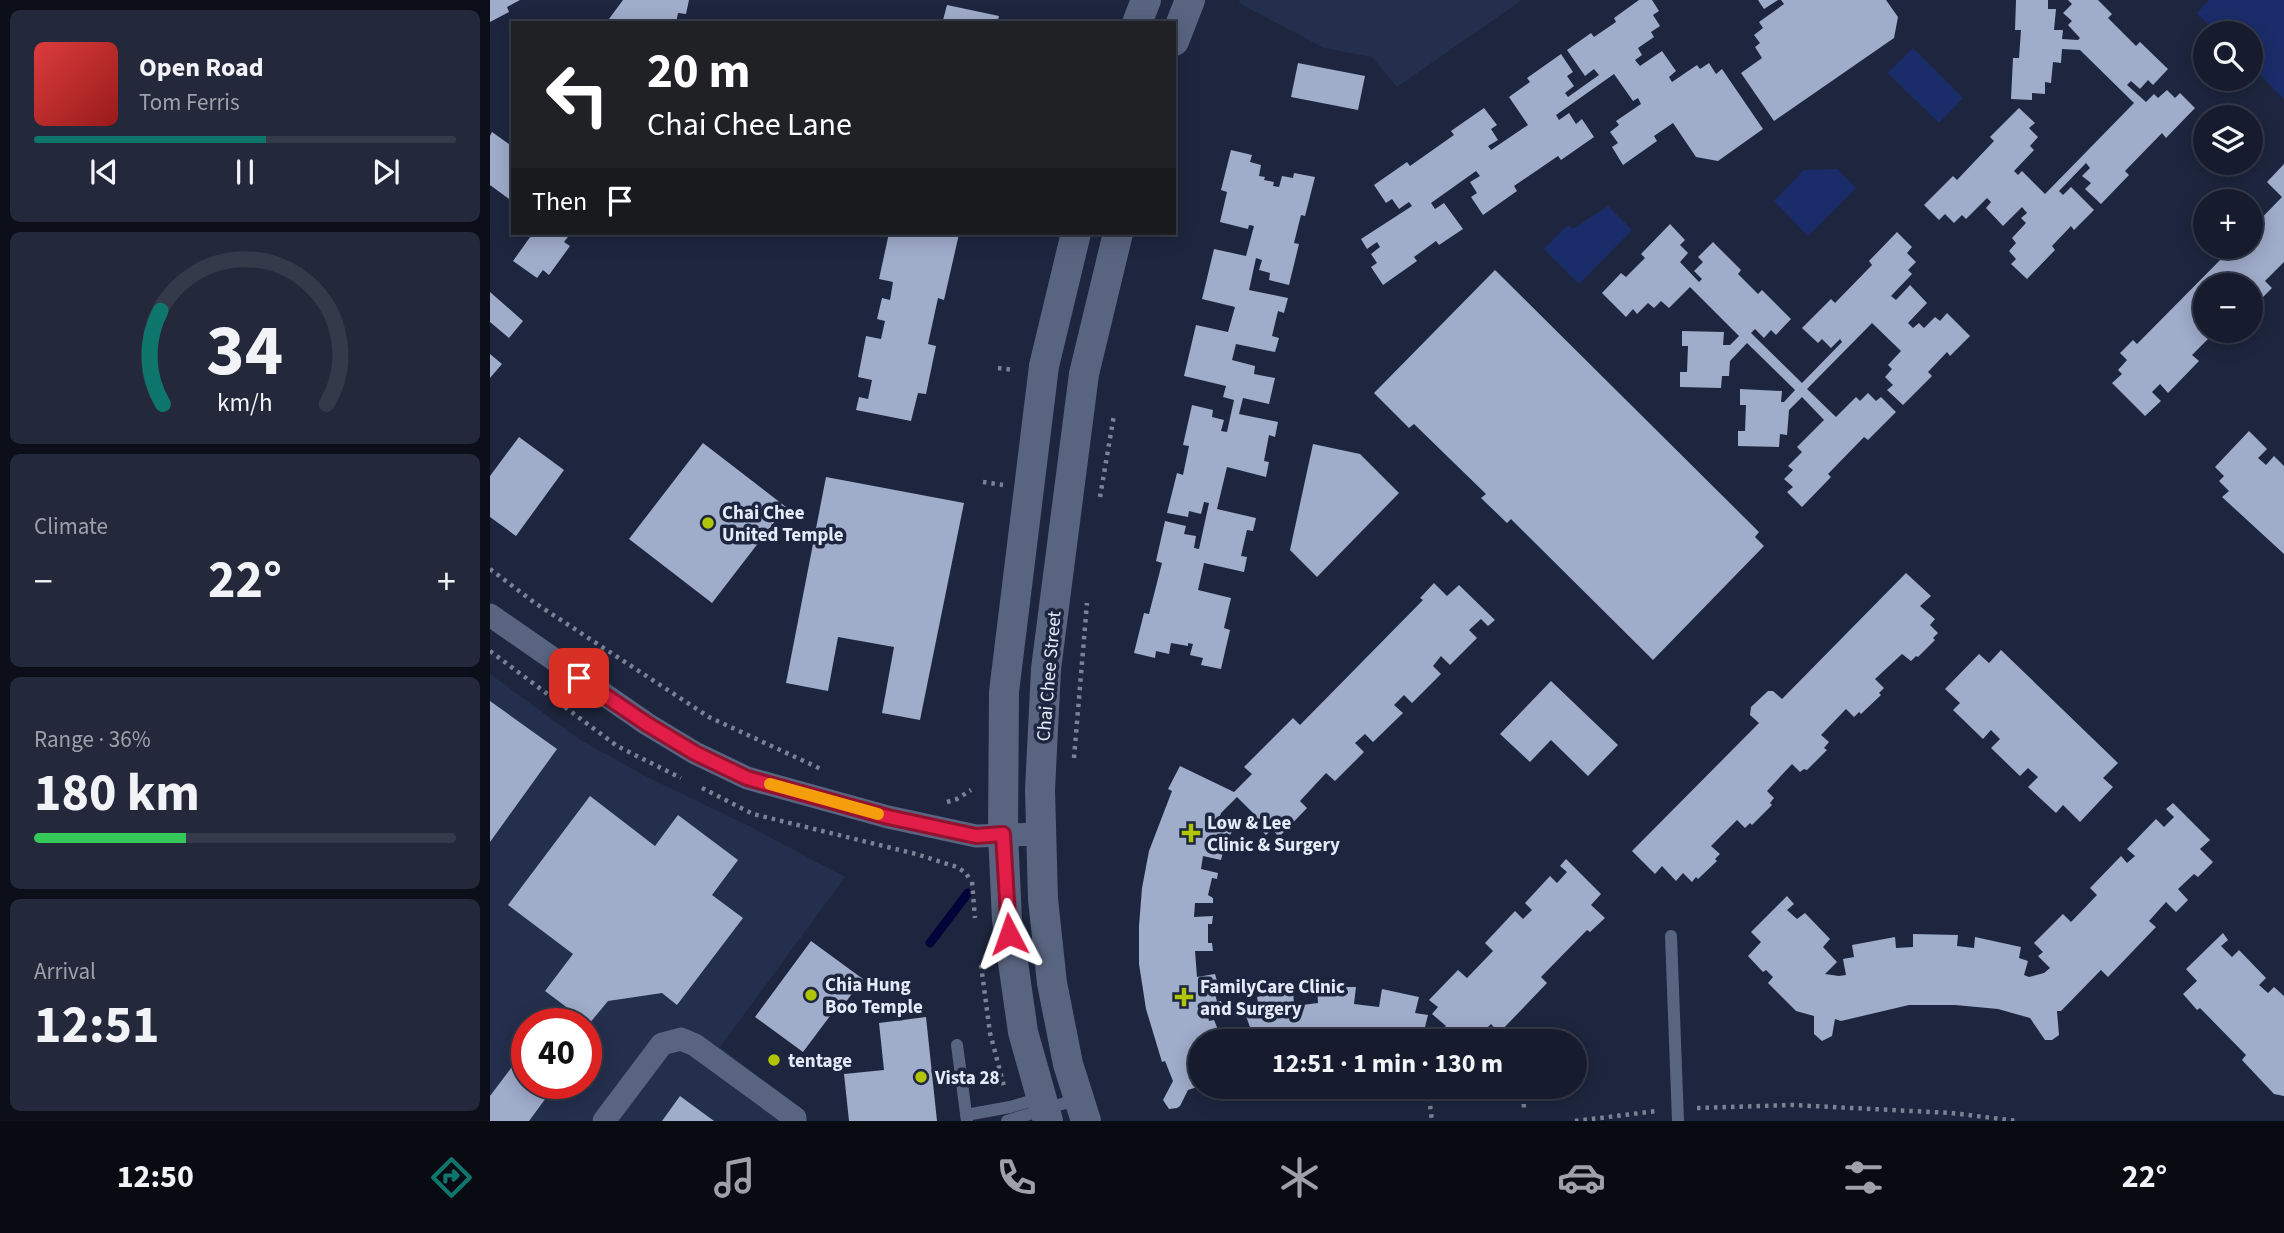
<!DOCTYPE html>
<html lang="en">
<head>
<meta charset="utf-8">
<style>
  :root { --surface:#161c2e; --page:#23293a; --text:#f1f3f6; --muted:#9ea1aa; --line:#353a4a; --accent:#0f766e }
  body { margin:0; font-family:"Source Sans 3",sans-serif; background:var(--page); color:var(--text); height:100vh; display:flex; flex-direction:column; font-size:26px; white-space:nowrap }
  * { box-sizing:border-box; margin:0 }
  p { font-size:23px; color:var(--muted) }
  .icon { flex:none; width:38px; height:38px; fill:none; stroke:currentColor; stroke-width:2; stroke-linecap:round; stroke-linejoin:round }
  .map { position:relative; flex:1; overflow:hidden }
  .side { display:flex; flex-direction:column; gap:10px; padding:10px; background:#0c0f19; width:490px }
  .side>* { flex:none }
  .top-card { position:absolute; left:21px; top:21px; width:665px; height:214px; border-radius:0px; box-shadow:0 4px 18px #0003,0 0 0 2px var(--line); background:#202124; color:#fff; overflow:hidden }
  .buttons { position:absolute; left:1703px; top:21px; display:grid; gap:14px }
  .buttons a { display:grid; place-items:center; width:70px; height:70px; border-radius:50%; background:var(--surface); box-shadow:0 4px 18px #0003,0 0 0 2px var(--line); font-size:35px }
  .speed { position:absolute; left:21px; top:1008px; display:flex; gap:14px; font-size:35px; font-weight:700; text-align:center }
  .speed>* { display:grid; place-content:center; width:91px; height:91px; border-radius:50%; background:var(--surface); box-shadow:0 4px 18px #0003,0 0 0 2px var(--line); line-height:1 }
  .speed .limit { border:10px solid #d22; background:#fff; color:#111 }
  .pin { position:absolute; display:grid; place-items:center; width:60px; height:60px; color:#fff; margin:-30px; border-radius:14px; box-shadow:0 4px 10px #0006 }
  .me { position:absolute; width:77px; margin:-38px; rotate:356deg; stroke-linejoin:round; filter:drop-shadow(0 0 5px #0008) }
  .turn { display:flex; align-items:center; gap:24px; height:147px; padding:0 21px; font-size:32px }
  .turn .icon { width:91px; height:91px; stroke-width:2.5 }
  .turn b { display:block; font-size:49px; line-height:60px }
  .then { display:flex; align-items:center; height:66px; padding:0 21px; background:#0003; gap:14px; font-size:26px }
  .big { font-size:52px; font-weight:700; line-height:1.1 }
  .side .card { flex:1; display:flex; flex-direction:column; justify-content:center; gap:10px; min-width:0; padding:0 24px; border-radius:10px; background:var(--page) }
  .side .dial { align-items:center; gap:0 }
  .dial svg { height:182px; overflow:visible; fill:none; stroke:var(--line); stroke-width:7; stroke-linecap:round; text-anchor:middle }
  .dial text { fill:var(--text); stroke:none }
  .song { display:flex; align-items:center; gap:21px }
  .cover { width:84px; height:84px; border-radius:10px; background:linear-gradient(135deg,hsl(0 70% 55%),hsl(0 70% 35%)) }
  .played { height:7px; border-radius:4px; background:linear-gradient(90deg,var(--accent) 55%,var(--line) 55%) }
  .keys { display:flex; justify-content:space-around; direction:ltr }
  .heat { display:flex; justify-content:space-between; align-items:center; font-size:38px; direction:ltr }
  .charge { height:10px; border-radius:5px; background:linear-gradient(90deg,#34c759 36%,var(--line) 0) }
  .trip { position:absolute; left:698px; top:1029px; width:399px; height:70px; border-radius:35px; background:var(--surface); box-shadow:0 4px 18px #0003,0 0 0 2px var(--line); font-weight:700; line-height:70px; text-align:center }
  .dock { display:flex; height:112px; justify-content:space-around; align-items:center; background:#090b12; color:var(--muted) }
  .dock .icon { width:49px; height:49px }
  .dock .selected { color:var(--accent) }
  .dock b { font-size:32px; color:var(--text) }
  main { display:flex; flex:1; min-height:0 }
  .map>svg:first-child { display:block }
  .built { fill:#242f4d; fill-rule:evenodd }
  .green { fill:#1b2c6a }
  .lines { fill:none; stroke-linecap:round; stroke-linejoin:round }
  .stream { stroke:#020338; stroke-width:9 }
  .building { fill:#9facca }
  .path { stroke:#7a8296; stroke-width:4.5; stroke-dasharray:3.5 5; stroke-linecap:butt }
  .service { stroke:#596480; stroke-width:12 }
  .minor { stroke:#596480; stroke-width:23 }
  .tertiary { stroke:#596480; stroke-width:30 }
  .route-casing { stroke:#92132f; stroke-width:18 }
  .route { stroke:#e11d48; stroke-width:12 }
  .slow { stroke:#f59e0b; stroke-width:12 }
  .poi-dot { fill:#afc506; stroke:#1d263e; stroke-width:2.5 }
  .labels { text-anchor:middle; stroke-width:7; stroke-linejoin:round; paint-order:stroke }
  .poi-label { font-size:19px; font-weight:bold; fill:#e3eafa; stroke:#1d263e; text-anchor:start }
  .street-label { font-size:19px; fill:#e3eafa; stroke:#1d263e }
</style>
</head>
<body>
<main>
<section class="side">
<div class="card">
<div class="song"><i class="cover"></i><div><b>Open Road</b><p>Tom Ferris</p></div></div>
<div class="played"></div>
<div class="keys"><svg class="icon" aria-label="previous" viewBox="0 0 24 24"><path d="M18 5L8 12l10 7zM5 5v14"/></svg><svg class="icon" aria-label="pause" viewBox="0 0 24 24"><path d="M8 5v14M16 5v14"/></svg><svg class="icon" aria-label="next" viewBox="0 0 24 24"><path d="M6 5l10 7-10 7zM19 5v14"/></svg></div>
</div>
<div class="card dial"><svg viewBox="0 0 100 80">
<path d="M14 69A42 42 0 1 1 86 69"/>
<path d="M14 69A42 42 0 0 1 13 28" stroke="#0f766e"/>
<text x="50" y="56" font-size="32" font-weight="700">34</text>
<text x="50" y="72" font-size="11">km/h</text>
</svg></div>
<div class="card"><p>Climate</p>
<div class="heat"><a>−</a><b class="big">22°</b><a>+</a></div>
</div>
<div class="card"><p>Range · 36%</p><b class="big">180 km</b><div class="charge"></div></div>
<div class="card"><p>Arrival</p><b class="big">12:51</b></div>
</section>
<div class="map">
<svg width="1794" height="1121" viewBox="0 0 1794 1121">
  <rect width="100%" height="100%" fill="#1d263e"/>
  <g class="built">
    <path d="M750 0H1032L907 87 882 57 834 48 749 3Z"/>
    <path d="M0 674 89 739 155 776 259 826 355 877 230 1047 312 1109 313 1121H0ZM37 1024H96V1083H37Z"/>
  </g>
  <g class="green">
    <path d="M1719 0H1794V99L1761 66 1760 33H1727L1707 13Z"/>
    <path d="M1423 48 1473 98 1449 123 1398 73Z"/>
    <path d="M1347 169 1366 188 1318 236 1284 201 1314 170Z"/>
    <path d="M1118 206 1142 230 1089 284 1054 249 1078 225 1083 229Z"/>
  </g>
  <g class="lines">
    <path class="stream" d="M440 943 478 893"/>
  </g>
  <g class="building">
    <path d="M0 0H30L17 7 19 12 0 22Z"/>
    <path d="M133 0H199L196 14 188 13 186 23H116Z"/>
    <path d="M1149 0H1162L1169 11 1163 15 1170 26 1161 32 1164 37 1148 48 1152 55 1145 60 1150 66 1172 51 1186 71 1179 77 1182 82 1207 65 1210 69 1219 63 1226 74 1232 69 1273 129 1228 161 1206 157 1183 123 1164 136 1167 141 1133 165 1122 147 1128 143 1120 132 1129 125 1126 121 1151 104 1148 98 1143 101 1124 74 1066 115 1069 120 1079 113 1086 124 1092 119 1104 137 1071 160 1068 156 1024 186 1027 191 993 215 981 197 987 193 980 182 990 176 986 171 941 203 945 209 954 203 973 229 949 245 946 241 924 257 927 261 893 285 881 267 887 263 881 254 890 247 887 242 877 249 871 239 922 206 919 202 909 209 902 199 896 203 884 185 917 162 920 166 964 135 961 131 994 108 1007 125 1001 129 1008 140 998 146 1001 150 1038 125 1019 97 1040 82 1037 78 1071 54 1083 72 1077 76 1084 86 1075 93 1078 97 1109 75 1104 69 1095 76 1077 50 1101 33 1104 37 1126 22 1124 18Z"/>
    <path d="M1268 0H1288L1274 9Z"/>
    <path d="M1291 0H1396L1408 17 1404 38 1284 121 1251 73 1272 58 1265 47 1270 43 1264 35 1273 28 1269 22 1294 4Z"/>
    <path d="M1526 0H1558V9H1566L1564 30H1573L1572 39 1588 40 1590 38 1578 25 1582 21 1573 13 1582 4 1578 0H1608L1622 14 1618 18 1646 46 1650 42 1678 69 1663 85 1658 80 1650 89 1641 81 1637 85 1656 102 1664 94 1668 98 1677 90 1685 98 1690 93 1705 108 1676 138 1672 133 1635 171 1639 175 1611 204 1595 189 1601 183 1592 176 1600 168 1596 163 1569 191 1573 195 1581 187 1604 210 1584 230 1581 226 1562 246 1565 250 1537 279 1521 264 1526 259 1519 251 1526 243 1522 238 1536 223 1531 218 1537 213 1532 207 1513 226 1496 208 1501 202 1497 198 1476 219 1472 215 1464 223 1455 214 1449 220 1434 205 1463 176 1467 180 1504 141 1500 137 1529 108 1545 123 1539 128 1548 137 1540 146 1544 150 1524 171 1528 175 1532 171 1555 194 1644 103 1590 50 1572 49 1571 63 1563 62 1561 83 1555 82V94L1542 93V100L1521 99 1523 58H1529L1531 30H1525Z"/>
    <path d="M457 5 509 16 507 23H460V21L453 20Z"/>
    <path d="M808 63 875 76 868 110 801 97Z"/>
    <path d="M2 132 23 147V202L0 185V136Z"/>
    <path d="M741 150 762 155 760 162 771 165 769 176 775 177 774 180 784 182 783 186 789 187 792 176 803 178 804 173 825 177 815 216 811 215 804 243 809 244 799 285 779 280 780 273 769 270 772 260 766 258 759 290 798 298 794 313 788 311 782 336 789 338 785 352 746 344 742 360 765 366 764 374 785 378 779 404 753 398 749 414 788 422 785 437 779 435 774 461 779 462 776 477 737 467 727 509 766 518 763 531 757 530 751 556 757 557 754 572 714 563 708 590 741 598 734 628 740 630 731 669 711 665 713 658 700 655 703 644 698 643V646L681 643 679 654 666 651 665 658 644 653 654 613 659 614 672 563 666 561 675 521 696 526 694 534 706 536 704 548 709 549 719 503 714 502 711 514 699 511 698 517 677 513 687 473 693 475 699 446 693 445 702 405 723 410 722 417 734 420 731 431 737 432 744 400 733 397 736 386 694 376 706 325 738 332 745 307 712 299 724 249 756 256 764 226 759 225 758 229 730 222 737 192 731 190Z"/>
    <path d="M1794 164V262L1775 281 1782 288 1760 310V285H1715V331H1726L1702 355 1709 361 1678 393 1670 384 1662 392 1671 401 1655 416 1622 383 1632 374 1628 370 1637 360 1630 353 1643 340 1647 344 1743 247H1760V230L1792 197 1777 182Z"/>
    <path d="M1180 224 1195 240 1190 245 1198 253 1190 262 1209 282 1212 279 1204 271 1213 262 1208 257 1223 242 1251 270 1248 274 1268 294 1272 290 1301 319 1286 335 1281 330 1274 338 1265 329 1261 333 1312 383 1352 342 1350 339 1341 348 1332 339 1328 343 1312 328 1341 299 1345 303 1382 265 1379 261 1407 232 1422 247 1417 253 1426 262 1418 270 1422 274 1401 296 1406 300 1420 285 1437 303 1418 323 1423 328 1429 323 1434 328 1445 317 1450 321 1457 313 1480 336 1460 356 1457 352 1438 372 1442 376 1413 405 1397 390 1403 385 1395 377 1402 369 1398 365 1411 351 1382 323 1317 389 1346 417 1366 397 1370 401 1378 393 1386 401 1391 397 1406 412 1378 440 1374 437 1338 474 1341 477 1312 507 1297 492 1303 487 1294 479 1303 470 1298 466 1312 452 1307 447 1334 420 1312 397 1299 410 1297 435 1290 434 1289 447 1248 446V431H1255L1256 405H1250V389L1292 391 1291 402H1294L1305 390 1257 343 1240 361 1239 376H1232L1231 388 1190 387V372H1197L1198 346H1192V331L1234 332 1233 345H1240L1249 336 1200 287 1179 308 1171 301 1164 308 1158 303 1147 314 1143 309 1136 317 1112 293 1131 273 1136 277 1155 258 1151 254Z"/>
    <path d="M43 233H81L74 242 80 246 59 275 53 270 47 278 23 261Z"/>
    <path d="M399 233 469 234 454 300 448 298 438 344 446 346 436 394 428 393 421 421 366 410 369 397 378 399 382 380 368 377 376 336 391 339 395 321 387 319 392 298 400 300 403 282 389 279Z"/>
    <path d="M1005 270 1269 532 1265 537 1274 546 1163 660 1021 519 1017 523 991 498 996 494 924 424 919 428 884 393Z"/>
    <path d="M0 292 33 321 19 338 0 322Z"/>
    <path d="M0 354 12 364 0 378Z"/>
    <path d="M1759 431 1777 449 1768 458 1776 465 1784 456 1794 466V554L1732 497 1739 491 1729 481 1734 476 1725 467Z"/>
    <path d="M29 437 74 470 26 536 0 517V476Z"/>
    <path d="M213 443 296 507 222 603 139 539Z"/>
    <path d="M823 444 870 454 909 493 827 577 800 550Z"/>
    <path d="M336 477 474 503 430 720 392 713 404 647 348 637 338 691 296 683Z"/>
    <path d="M1416 573 1441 596 1430 606 1445 619 1440 625 1448 633 1443 638 1445 640 1428 657 1426 656 1421 661 1412 654 1385 679 1394 688 1389 693 1391 695 1371 714 1369 712 1364 717 1356 709 1331 735 1339 742 1334 748 1337 750 1317 770 1314 769 1310 772 1302 764 1277 791 1284 798 1280 803 1282 805 1262 825 1260 823 1255 828 1247 820 1221 846 1230 854 1225 859 1227 861 1208 879 1206 877 1202 882 1193 873 1186 881 1172 866 1165 874 1142 851 1269 723 1260 715 1261 707 1278 691H1283L1292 699Z"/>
    <path d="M944 583 957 596 969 585 1005 620 998 626 991 619 979 630 987 638 960 665 951 656 943 666 951 674 922 703 914 695 904 705 913 713 883 742 875 734 865 743 874 752 845 781 836 773 810 801 817 808 789 837 782 829 776 835 761 821 766 816 747 797 731 813 728 822 744 829 740 835 736 833 729 851 733 852 731 860 713 856 711 869 728 873 727 879 722 878 718 895 723 898V903H705L704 917 723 916 722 924H718V943H722L723 951H705L707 977 725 974 727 981 723 983 727 1002 731 1001 733 1008 717 1012 719 1021 724 1020 729 1032 727 1033 729 1041H710V1086L698 1090 690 1106 687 1108 679 1109 673 1100 683 1081 675 1061 672 1062 656 1009 649 964V926L652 888 659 851 682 791 678 789 690 766 744 792 762 774 754 767 803 718 810 725 933 600 930 598Z"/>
    <path d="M1511 650 1628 763 1613 778 1623 787 1590 822 1573 805 1566 813 1538 787 1548 777 1538 768 1530 776 1501 748 1510 739 1501 730 1493 739 1463 710 1470 703 1455 689 1489 654 1499 663Z"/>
    <path d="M1061 681 1128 745 1098 776 1061 740 1040 762 1010 734Z"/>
    <path d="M0 701 67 749 0 842Z"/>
    <path d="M100 796 165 846 188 815 248 860 222 895 253 918 187 1005 172 993 118 1001 99 1024 55 991 83 954 18 905Z"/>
    <path d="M1683 803 1720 840 1710 849 1723 862 1708 877 1704 874 1688 889 1698 900 1686 912 1676 902 1659 921 1666 927 1618 977 1611 970 1571 1011H1567L1569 1035 1562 1040H1555L1540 1018 1508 1009 1465 1005H1419L1351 1021 1345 1019 1342 1036 1332 1041 1324 1034V1016L1306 1011 1278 983 1283 977 1276 970 1273 972 1258 956 1271 942 1261 932 1297 896 1304 904 1297 910 1307 919 1315 913 1340 939 1333 947 1347 962 1335 974 1349 976 1356 975 1353 959 1364 957 1362 945 1405 937 1406 948 1423 947V934L1468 935 1467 946 1484 948 1485 937 1531 947 1529 958 1538 961 1534 975 1539 977 1554 973 1560 968 1548 956 1553 952 1544 943 1573 914 1581 922 1607 895 1600 888 1631 856 1637 863 1645 856 1637 849 1666 819 1674 827 1684 817 1676 809Z"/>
    <path d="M1076 859 1111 894 1101 905 1115 918 1100 932 1097 930 1051 977 1057 983 1009 1033 1001 1024 984 1041H755L753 1034 761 1030 756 1016 770 1014 767 997 803 989 804 1006 828 1003 827 987H866L864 1004 889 1007 892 989 929 997 925 1013 938 1015 934 1031 952 1030 956 1026 942 1014 948 1007 939 1000 968 970 977 978 1003 951 995 943 1025 911 1033 919 1042 910 1035 903 1060 876 1067 883 1077 872 1070 866Z"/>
    <path d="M1733 933 1738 940 1731 946 1742 957 1749 950 1776 978 1769 985 1778 993 1784 987 1794 996V1096L1784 1094 1752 1060 1756 1055 1710 1008 1707 1010 1693 994 1707 981 1696 969Z"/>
    <path d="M321 941 373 979 346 1015 343 1012 313 1052 265 1017Z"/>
    <path d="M436 1017 447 1121H359L354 1074 394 1070 389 1023Z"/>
    <path d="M37 1047V1083H67L39 1121H0V1096Z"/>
    <path d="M945 1087H963L958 1091 948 1090Z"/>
    <path d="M190 1096 224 1121H172Z"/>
  </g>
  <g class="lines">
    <g class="path">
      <path d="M508 368 524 370"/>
      <path d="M493 482 513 485"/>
      <path d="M610 497 624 415"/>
      <path d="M0 569 45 603 219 717 331 769"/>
      <path d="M0 651 127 746 191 778"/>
      <path d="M584 758 597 603"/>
      <path d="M212 788 263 814 426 854 467 867 476 873 481 882"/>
      <path d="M457 802 467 799 481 790"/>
      <path d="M482 882 485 918"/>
      <path d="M491 965 500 1033 515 1090"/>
      <path d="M1033 1087 1034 1109"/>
      <path d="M938 1089 942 1121"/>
      <path d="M1207 1108 1303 1105 1461 1113 1528 1121"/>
      <path d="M1085 1121 1167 1111"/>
    </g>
    <g class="service">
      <path d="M1181 936 1188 1121"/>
      <path d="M467 1045 477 1121"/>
      <path d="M476 1115 520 1107 551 1098"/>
      <path d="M517 1121 588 1099"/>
    </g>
    <g class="minor">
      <path d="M0 615 157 724 205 753 257 778 398 817 486 836 552 834"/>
      <path d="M114 1121 172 1044 191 1039 205 1045 305 1118V1121"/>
    </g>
    <g class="tertiary">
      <path d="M647 23 656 0"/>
      <path d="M684 41 700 0"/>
      <path d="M558 1121 533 1032 517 920 513 834 514 692 554 366 586 233"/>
      <path d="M596 1121 578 1064 562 983 553 899 550 790 556 669 594 374 628 233"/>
    </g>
  </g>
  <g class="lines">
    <g class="route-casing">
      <path id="route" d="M89 678 157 724 205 753 257 778 398 817 486 836 513 834 519 934"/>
    </g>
    <use href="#route" class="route"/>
    <path class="slow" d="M280 784 388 814"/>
  </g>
  <g class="poi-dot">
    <circle cx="218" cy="523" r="7"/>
    <path d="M697.5 822.5h7v7h7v7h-7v7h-7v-7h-7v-7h7z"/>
    <circle cx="321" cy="995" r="7"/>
    <path d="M690.5 986.5h7v7h7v7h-7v7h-7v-7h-7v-7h7z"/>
    <circle cx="284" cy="1060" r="7"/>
    <circle cx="431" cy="1077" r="7"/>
  </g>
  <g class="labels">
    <g class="poi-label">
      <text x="232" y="519">Chai Chee<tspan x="232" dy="22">United Temple</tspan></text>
      <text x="717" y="829">Low &amp; Lee<tspan x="717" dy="22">Clinic &amp; Surgery</tspan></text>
      <text x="335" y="991">Chia Hung<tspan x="335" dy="22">Boo Temple</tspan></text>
      <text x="710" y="993">FamilyCare Clinic<tspan x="710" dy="22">and Surgery</tspan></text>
      <text x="298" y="1067">tentage</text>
      <text x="445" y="1084">Vista 28</text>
    </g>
    <g class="street-label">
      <text transform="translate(558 676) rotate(-85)" y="7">Chai Chee Street</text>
    </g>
  </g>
</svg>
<div class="buttons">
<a><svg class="icon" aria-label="search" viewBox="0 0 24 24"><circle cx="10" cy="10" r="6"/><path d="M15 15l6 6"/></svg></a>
<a><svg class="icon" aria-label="layers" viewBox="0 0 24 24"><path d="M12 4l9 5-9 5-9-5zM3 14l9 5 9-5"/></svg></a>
<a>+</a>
<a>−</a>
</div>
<div class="speed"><div class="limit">40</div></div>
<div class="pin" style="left:89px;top:678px;background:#d93025"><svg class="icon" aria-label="arrive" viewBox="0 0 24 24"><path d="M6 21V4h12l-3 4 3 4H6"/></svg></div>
<svg class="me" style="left:519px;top:934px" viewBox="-20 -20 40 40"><path d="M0-17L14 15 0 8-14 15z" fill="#e11d48" stroke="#fff" stroke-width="4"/></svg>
<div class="trip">12:51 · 1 min · 130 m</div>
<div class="top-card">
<div class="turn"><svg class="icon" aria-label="left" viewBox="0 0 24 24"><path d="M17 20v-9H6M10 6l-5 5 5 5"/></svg><div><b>20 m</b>Chai Chee Lane</div></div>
<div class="then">Then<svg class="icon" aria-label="arrive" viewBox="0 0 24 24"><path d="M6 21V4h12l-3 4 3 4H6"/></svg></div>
</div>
</div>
</main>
<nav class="dock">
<b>12:50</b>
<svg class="icon selected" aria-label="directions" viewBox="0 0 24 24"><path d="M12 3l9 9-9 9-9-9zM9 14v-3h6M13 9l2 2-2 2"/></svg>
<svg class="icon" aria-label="music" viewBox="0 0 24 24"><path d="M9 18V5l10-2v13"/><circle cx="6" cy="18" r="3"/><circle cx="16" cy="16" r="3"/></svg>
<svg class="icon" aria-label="phone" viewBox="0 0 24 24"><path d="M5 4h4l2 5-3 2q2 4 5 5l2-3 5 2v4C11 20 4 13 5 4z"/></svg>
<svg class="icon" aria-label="climate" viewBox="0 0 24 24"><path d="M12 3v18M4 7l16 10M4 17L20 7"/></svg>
<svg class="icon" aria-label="car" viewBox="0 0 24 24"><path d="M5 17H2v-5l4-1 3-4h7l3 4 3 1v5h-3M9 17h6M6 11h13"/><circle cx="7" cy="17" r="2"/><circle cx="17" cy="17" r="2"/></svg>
<svg class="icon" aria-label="filters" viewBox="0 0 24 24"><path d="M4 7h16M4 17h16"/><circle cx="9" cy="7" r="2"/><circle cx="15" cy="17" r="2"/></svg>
<b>22°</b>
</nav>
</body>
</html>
